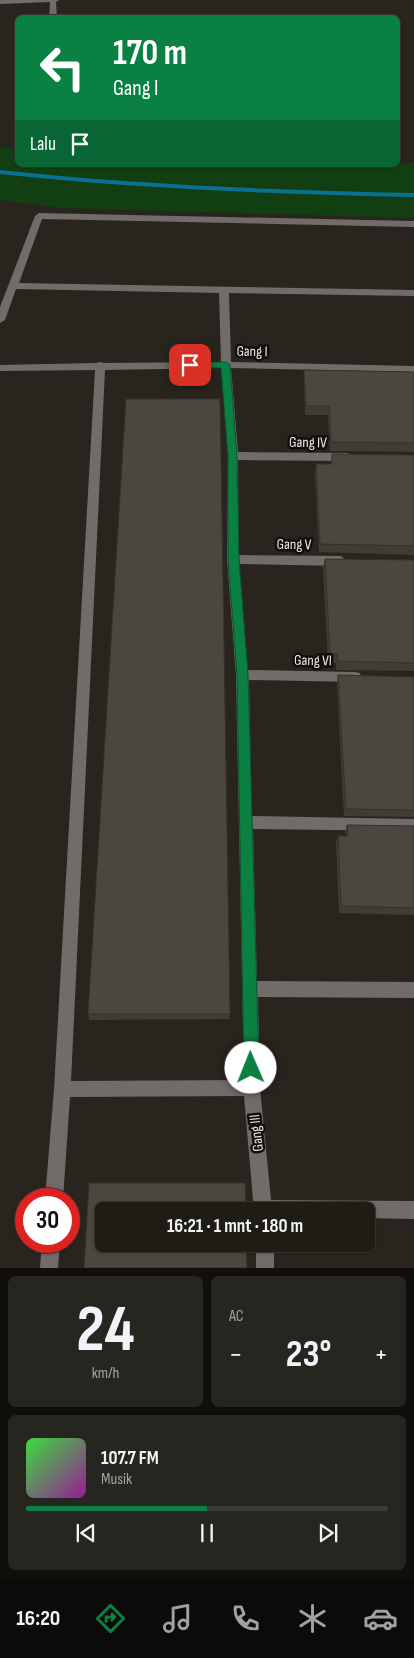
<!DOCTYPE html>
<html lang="id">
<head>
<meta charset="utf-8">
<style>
  :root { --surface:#1f1c16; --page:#27251f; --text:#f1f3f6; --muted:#a1a1a1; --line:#3c3a35; --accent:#0b8043 }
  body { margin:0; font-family:"Sofia Sans Condensed",sans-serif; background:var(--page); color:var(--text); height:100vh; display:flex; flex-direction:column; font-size:19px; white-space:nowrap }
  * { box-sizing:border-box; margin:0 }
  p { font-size:16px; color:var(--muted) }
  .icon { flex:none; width:28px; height:28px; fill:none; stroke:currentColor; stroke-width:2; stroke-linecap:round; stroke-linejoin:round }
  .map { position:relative; height:1268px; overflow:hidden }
  .drawer { display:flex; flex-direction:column; gap:8px; padding:8px; background:#110f0c; flex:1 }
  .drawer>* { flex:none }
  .hud { position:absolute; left:15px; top:15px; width:385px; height:152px; border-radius:8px; box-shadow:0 1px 4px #0004,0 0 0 1px var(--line); background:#0b8043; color:#fff; overflow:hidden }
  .speed { position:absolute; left:15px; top:1188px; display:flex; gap:10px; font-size:25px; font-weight:700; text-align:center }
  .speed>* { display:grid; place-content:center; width:65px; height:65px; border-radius:50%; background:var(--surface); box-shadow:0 1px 4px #0004,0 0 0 1px var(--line); line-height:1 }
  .speed .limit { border:8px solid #d22; background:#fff; color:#111 }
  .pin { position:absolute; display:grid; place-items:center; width:42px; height:42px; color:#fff; margin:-21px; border-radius:10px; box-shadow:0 2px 8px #0006 }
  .me { position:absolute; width:55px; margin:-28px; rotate:359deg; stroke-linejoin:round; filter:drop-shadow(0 0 4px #0008) }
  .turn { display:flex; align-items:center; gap:18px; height:105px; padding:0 15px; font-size:22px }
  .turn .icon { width:65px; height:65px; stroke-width:2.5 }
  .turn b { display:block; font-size:35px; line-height:42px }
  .then { display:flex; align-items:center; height:48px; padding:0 15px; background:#0003; gap:10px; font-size:19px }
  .big { font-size:38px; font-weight:700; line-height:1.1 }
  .drawer .card { flex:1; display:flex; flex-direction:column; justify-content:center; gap:8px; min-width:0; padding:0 18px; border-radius:8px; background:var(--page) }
  .drawer .dial { align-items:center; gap:0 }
  .dial b { font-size:65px; line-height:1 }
  .song { display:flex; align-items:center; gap:15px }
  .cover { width:60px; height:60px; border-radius:8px; background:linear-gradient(135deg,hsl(120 70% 55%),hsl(300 70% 35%)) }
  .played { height:5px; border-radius:2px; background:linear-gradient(90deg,var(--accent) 50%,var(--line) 50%) }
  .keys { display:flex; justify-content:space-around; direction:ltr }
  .heat { display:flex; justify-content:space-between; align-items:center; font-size:28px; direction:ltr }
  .drawer .tiles { flex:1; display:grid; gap:8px; grid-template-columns:1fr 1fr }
  .card:last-child { grid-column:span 2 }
  .trip { position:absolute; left:95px; top:1202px; width:280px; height:50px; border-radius:8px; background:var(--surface); box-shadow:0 1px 4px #0004,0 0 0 1px var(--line); font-weight:700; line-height:50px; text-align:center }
  .tabs { display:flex; height:80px; justify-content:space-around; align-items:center; background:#0c0b09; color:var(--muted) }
  .tabs .icon { width:35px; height:35px }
  .tabs .active { color:var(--accent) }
  .tabs b { font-size:22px; color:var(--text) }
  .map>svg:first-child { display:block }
  .green { fill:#123f12 }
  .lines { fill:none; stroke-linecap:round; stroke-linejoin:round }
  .stream { fill:#097294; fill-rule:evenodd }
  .minor { fill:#716c6a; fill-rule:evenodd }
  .wall { fill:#403d35 }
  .building { fill:#4b473e; stroke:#34322b }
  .route { fill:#0b8043; stroke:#07532c }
  .labels { text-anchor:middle; stroke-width:5; stroke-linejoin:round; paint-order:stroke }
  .street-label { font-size:15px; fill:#eeebe6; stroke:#100f0b }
</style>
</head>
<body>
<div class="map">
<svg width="414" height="1268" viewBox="0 0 414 1268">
  <rect width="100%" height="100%" fill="#29251e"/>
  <path class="green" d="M0 147 17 149 18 165H398V163H414V218L59 208 0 200Z"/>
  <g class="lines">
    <path class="stream" d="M0 170C138 185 276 190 414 193V197C276 194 138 189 0 174Z"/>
    <g class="minor">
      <path d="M0 0H59L56 2 57 18H49L50 2 0 4Z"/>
      <path d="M39 213 414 221V227L42 219 19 283 414 290V296L229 293 231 362 414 366V372L231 368 238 452 348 453 353 457 348 461 238 460 239 555 341 556 347 561 341 566 239 564 248 670 355 672 360 673 361 677 360 681 355 682 249 680 252 816 414 819V831L253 829 257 981 414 982V998L258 997 260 1088 271 1200 414 1201V1219L366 1218V1211H254L244 1096 70 1097 63 1199H45L54 1089 95 370 0 371V365L96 363 100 362 104 363 221 362 219 293 16 289 5 320 0 323V307L35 216ZM221 368 228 456 227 559 236 675 244 1080 71 1081 105 370Z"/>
      <path d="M42 1241H60L58 1268H40Z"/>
      <rect x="256" y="1244" width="18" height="24"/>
    </g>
  </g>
  <g class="wall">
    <path d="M304 370 414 372V452L330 451 328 415H305L304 379Z"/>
    <path d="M332 454 414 455V555L319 552 315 473 316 464H331Z"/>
    <path d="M325 559 414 560V671L336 670V663H328L323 567Z"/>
    <path d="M338 675 414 677V817L344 816 337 683Z"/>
    <path d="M347 825 414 826V915L339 913 336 843 338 836H346L345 832Z"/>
    <path d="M88 1014H230V1019L89 1020Z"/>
  </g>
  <g class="building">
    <path d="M304 370 414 372V443L331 442 329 406H306Z"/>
    <path d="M126 399H220L230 1014H88Z"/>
    <path d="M332 454 414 455V546L320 544 316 464H332Z"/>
    <path d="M325 559 414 560V663L338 661 337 654H330Z"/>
    <path d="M338 675 414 677V810L346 809Z"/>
    <path d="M347 825 414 826V908L341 906 338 836H348Z"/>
    <path d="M89 1183H245L246 1211H104V1244H246L247 1268H84Z"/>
  </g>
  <path class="route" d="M226 362 230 365 237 456 239 559 248 675 259 1068 256 1073 251 1075 246 1073 244 1068 237 675 228 559V456L221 368H190L185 365 190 362Z"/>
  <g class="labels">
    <g class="street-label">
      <text transform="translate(252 351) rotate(1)" y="5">Gang I</text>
      <text transform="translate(308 442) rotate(1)" y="5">Gang IV</text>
      <text transform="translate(294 544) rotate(1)" y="5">Gang V</text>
      <text transform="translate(313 660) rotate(1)" y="5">Gang VI</text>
      <text transform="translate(256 1133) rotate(-96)" y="5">Gang III</text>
    </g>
  </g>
</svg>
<div class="speed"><div class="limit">30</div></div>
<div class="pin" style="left:190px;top:365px;background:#d93025"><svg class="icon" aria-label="arrive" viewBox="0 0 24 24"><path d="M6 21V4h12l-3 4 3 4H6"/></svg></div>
<svg class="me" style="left:251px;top:1068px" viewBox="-20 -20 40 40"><circle r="19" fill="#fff"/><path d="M0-13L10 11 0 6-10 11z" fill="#0b8043"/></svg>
<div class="trip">16:21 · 1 mnt · 180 m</div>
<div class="hud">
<div class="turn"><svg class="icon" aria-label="left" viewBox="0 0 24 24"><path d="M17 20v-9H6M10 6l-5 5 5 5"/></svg><div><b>170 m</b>Gang I</div></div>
<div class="then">Lalu<svg class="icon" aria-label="arrive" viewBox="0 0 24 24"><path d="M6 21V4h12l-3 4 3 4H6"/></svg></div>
</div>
</div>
<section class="drawer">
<div class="tiles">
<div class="card dial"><b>24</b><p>km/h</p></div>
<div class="card"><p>AC</p>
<div class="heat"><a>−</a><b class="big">23°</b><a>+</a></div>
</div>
<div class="card">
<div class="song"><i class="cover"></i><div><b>107.7 FM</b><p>Musik</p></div></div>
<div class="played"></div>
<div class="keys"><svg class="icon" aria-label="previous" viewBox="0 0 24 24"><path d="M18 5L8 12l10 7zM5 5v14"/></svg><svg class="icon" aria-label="pause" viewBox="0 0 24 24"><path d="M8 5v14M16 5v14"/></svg><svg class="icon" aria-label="next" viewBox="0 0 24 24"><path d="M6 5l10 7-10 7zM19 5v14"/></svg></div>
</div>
</div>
</section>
<nav class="tabs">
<b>16:20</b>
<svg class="icon active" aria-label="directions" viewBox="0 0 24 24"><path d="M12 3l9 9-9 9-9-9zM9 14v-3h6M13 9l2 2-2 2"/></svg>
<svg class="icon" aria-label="music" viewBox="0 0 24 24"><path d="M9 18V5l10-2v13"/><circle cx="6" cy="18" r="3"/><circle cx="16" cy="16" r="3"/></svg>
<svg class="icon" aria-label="phone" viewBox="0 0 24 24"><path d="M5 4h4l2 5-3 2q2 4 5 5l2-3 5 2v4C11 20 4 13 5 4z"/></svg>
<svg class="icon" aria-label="climate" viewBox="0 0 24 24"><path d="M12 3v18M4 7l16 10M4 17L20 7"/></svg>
<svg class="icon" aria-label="car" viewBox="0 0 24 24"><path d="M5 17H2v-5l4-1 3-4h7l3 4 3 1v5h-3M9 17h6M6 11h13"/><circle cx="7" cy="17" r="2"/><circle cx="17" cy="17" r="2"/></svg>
</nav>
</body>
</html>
